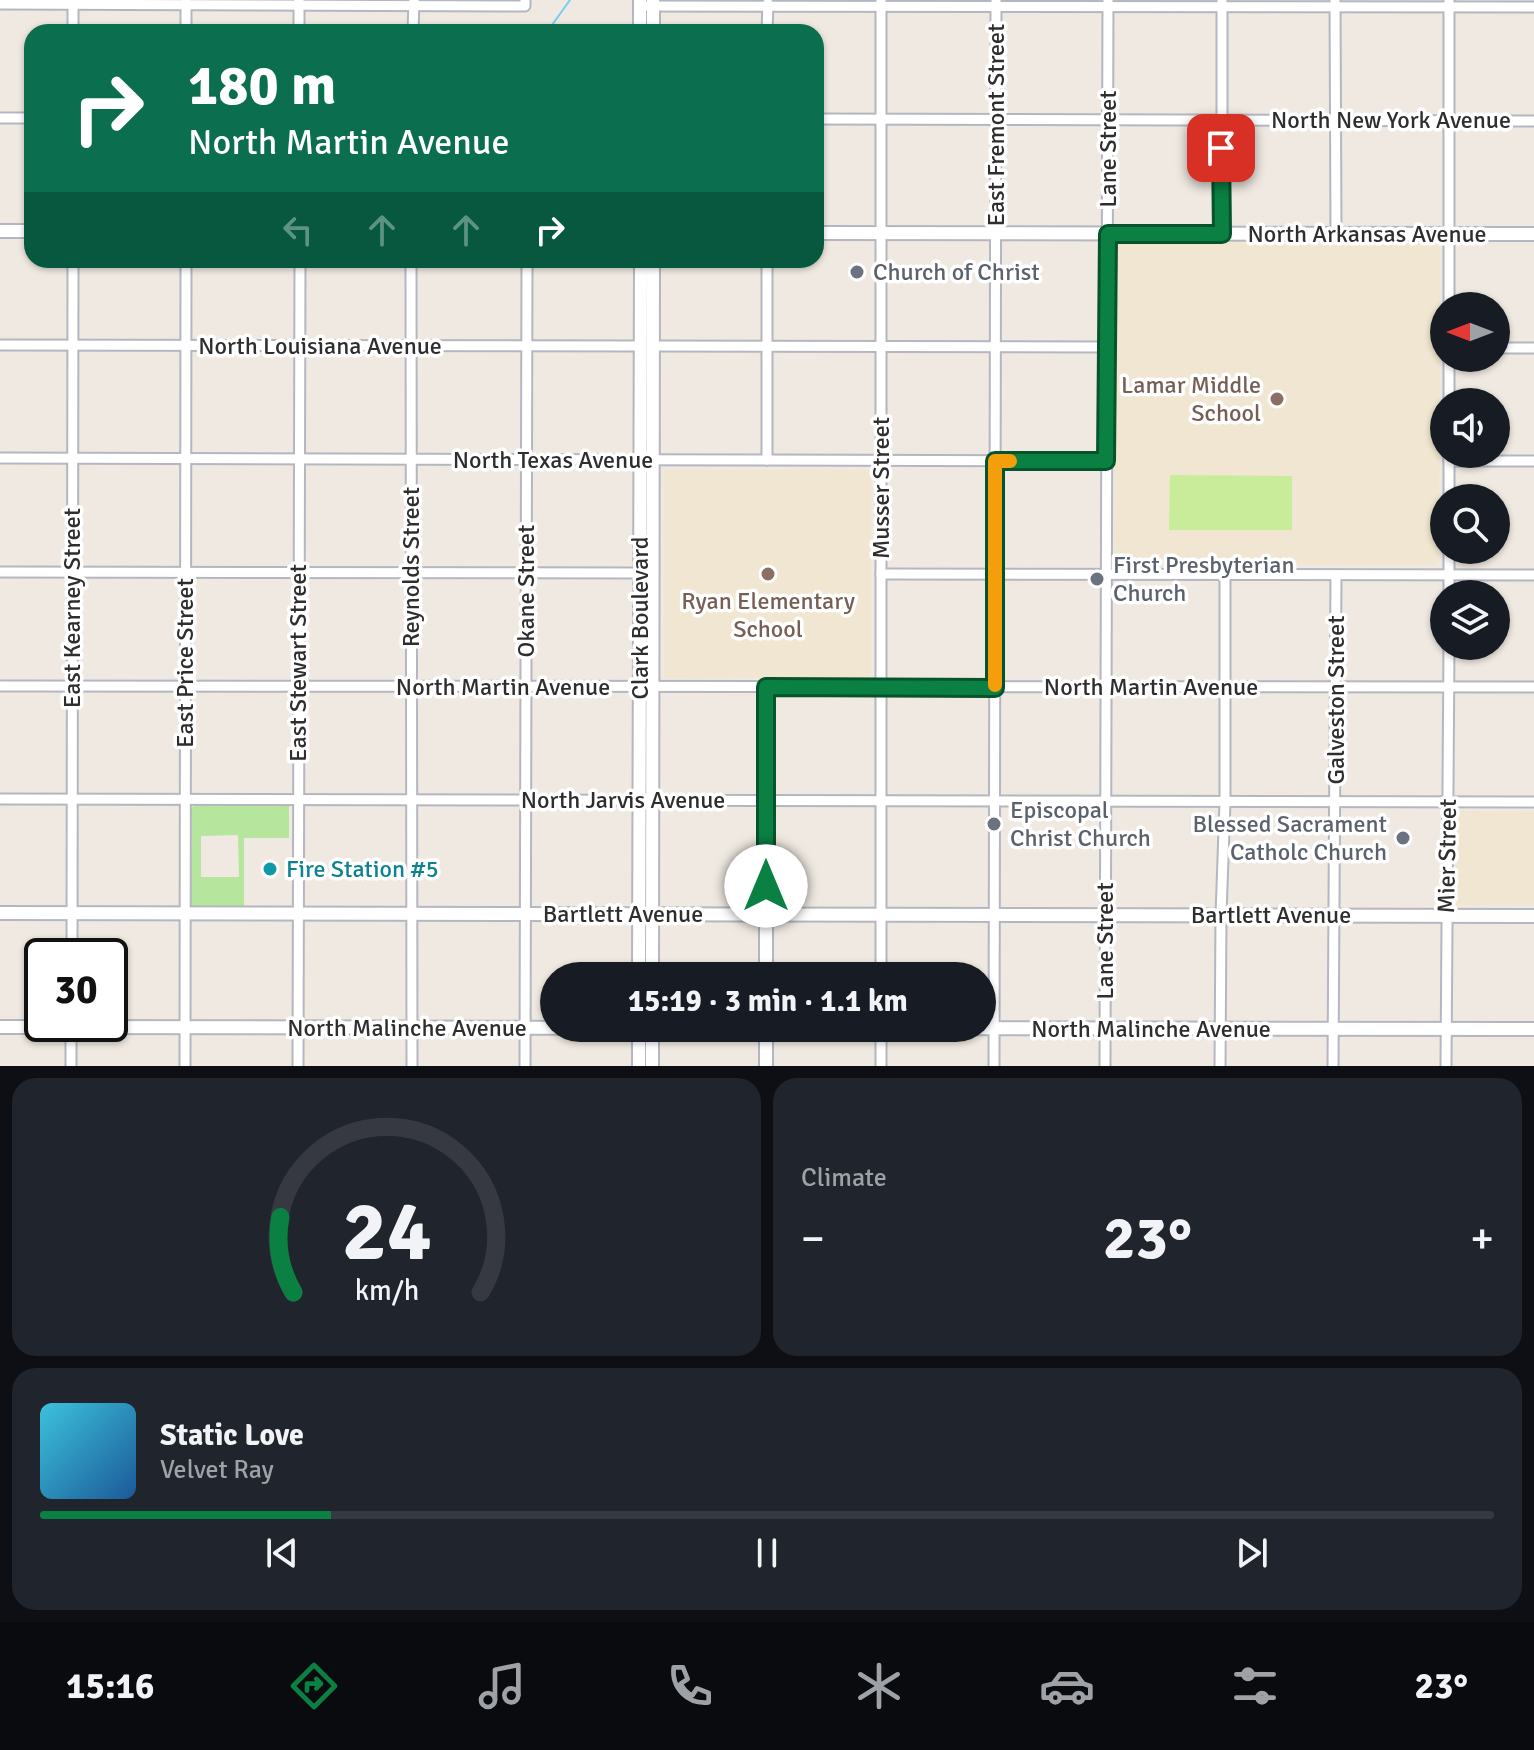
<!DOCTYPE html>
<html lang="en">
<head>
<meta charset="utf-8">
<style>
  :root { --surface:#171b24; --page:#20242c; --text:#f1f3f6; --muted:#9ea1a6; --line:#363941; --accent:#0b8043 }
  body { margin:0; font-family:Signika,sans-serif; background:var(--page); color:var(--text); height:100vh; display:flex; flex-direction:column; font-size:30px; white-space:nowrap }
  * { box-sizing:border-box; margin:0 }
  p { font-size:26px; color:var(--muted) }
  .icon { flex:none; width:44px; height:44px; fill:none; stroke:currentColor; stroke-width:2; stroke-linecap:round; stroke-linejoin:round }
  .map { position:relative; height:1066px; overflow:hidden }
  .sheet { display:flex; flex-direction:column; gap:12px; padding:12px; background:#0d0f14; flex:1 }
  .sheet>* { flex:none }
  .guide { position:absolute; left:24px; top:24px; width:800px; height:244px; border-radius:24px; box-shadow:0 2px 6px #0004; background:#0b6e4f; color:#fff; overflow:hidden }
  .needle { width:52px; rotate:270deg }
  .controls { position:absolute; left:1430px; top:292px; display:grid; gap:16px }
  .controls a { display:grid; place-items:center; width:80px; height:80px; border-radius:50%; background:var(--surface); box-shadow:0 2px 6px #0004; font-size:40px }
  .speed { position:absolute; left:24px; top:938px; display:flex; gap:16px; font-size:40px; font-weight:700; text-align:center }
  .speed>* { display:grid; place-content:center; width:104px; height:104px; border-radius:50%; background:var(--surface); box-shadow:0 2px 6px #0004; line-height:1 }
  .speed .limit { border:4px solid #111; border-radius:12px; background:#fff; color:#111 }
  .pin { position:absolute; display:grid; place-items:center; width:68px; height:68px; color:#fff; margin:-34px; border-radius:16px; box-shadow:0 4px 12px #0006 }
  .me { position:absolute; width:88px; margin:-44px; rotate:0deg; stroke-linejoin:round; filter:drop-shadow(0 0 6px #0008) }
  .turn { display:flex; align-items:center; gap:28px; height:168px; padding:0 32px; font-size:36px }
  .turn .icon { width:104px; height:104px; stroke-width:2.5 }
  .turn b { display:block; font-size:56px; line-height:68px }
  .lanes { display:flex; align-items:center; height:76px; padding:0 32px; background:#0003; justify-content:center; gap:40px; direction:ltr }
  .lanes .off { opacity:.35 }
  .big { font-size:60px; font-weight:800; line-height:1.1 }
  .sheet .widget { flex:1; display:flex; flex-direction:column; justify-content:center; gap:12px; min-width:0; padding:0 28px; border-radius:24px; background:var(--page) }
  .sheet .dial { align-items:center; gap:0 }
  .dial svg { height:208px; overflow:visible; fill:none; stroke:var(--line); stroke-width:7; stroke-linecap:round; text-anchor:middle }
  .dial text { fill:var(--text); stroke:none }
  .song { display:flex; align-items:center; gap:24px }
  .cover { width:96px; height:96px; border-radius:12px; background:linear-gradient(135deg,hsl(190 70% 55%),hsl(210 70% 35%)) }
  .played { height:8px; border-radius:4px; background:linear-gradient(90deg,var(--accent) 20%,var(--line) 20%) }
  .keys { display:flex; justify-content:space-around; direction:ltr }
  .heat { display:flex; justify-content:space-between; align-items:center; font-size:44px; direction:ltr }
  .sheet .tiles { flex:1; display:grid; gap:12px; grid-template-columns:1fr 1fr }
  .widget:last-child { grid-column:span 2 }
  .trip { position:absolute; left:540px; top:962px; width:456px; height:80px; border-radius:40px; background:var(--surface); box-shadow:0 2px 6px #0004; font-weight:800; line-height:80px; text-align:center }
  .tabs { display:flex; height:128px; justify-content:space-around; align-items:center; background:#090b0e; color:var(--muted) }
  .tabs .icon { width:56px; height:56px }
  .tabs .current { color:var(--accent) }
  .tabs b { font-size:36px; color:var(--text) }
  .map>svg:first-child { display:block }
  .education { fill:#f0e6d1 }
  .green { fill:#b6e59e; fill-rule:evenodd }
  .pitch { fill:#c9ec9a }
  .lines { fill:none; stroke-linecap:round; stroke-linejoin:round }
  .stream { stroke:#75cff0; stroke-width:2 }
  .street-casing { stroke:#b4b7c1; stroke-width:13 }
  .secondary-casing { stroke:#b4b7c1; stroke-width:16 }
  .street { stroke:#fff; stroke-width:9 }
  .secondary { stroke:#fff; stroke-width:12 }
  .route-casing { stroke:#07532c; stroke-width:20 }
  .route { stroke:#0b8043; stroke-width:14 }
  .slow { stroke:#f59e0b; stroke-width:14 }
  .worship-dot { fill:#6b7280; stroke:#fff; stroke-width:3 }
  .education-dot { fill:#8d6e63; stroke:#fff; stroke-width:3 }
  .culture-dot { fill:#0f9aa8; stroke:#fff; stroke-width:3 }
  .labels { text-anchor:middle; stroke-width:7; stroke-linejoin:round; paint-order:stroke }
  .street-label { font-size:24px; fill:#2e2e2e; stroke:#fff }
  .worship-label { font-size:24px; fill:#5b616d; stroke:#fff; text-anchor:start }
  .education-label { font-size:24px; fill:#785e54; stroke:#fff; text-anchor:end }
  .culture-label { font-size:24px; fill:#0d838f; stroke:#fff; text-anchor:start }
</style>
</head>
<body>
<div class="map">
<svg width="1534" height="1066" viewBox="0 0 1534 1066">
  <rect width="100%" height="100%" fill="#efe9e1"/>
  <g class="education">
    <path d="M1115 239 1440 241 1439 560 1435 565H1123L1114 556Z"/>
    <rect x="664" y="470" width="207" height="208"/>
    <rect x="1456" y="811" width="78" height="94"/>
  </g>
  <path class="green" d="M197 805H289V838H244V908H194L190 905V812L192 807ZM238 835 239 877H201V836Z"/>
  <path class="pitch" d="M1170 475 1292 476V530H1169Z"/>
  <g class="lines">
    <path class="stream" d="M547 32 570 0"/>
    <g class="street-casing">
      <g id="street">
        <path d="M1222 0V234"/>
        <path d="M1335 0 1336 234"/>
        <path d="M0 4 525 6V0"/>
        <path d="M640 6 1534 7"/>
        <path d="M73 32V0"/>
        <path d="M186 32V0"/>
        <path d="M299 32V0"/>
        <path d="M413 32 414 0"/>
        <path d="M767 32 768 3"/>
        <path d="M0 118H32"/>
        <path d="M816 119 1534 121"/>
        <path d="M411 260 412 1066"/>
        <path d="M1449 306V0"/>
        <path d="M0 345 641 346"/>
        <path d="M653 346 1106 347"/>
        <path d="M1496 348H1534"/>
        <path d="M1449 358V402"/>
        <path d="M0 458 1106 461"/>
        <path d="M767 460V260"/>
        <path d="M1449 461H1534"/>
        <path d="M1449 498V454"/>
        <path d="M0 572 645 573"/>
        <path d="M881 574 1534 575"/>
        <path d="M1449 594V550"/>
        <path d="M0 686 1534 687"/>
        <path d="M0 799 1534 802"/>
        <path d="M766 914V687"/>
        <path d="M72 956 73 260"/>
        <path d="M881 976V0"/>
        <path d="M71 1066V1024"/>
        <path d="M185 1066 186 260"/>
        <path d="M298 1066 300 260"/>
        <path d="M525 1066 527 260"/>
        <path d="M881 1066V1028"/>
        <path d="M994 1066 996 0"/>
        <path d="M1105 1066 1108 0"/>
        <path d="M1220 1066 1221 915 1225 802V574"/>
        <path d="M1333 1066 1336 575"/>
        <path d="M1446 1066 1449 646"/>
      </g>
    </g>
    <g class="secondary-casing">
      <g id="secondary">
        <path d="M640 0V32"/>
        <path d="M653 32V0"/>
        <path d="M0 231H32"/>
        <path d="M816 233 1534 234"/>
        <path d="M0 913 1534 916"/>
        <path d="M766 914V976"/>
        <path d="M639 976 641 260"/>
        <path d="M652 976 653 260"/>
        <path d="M0 1027 1534 1029"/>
        <path d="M639 1066V1028"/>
        <path d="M652 1066V1028"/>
        <path d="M766 1066V1028"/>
      </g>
    </g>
    <use href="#street" class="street"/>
    <use href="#secondary" class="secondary"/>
  </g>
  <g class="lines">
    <g class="route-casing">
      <path id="route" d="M766 886V687L995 688V461H1106L1108 234H1222L1221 148"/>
    </g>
    <use href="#route" class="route"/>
    <path class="slow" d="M995 685V461H1010"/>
  </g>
  <g class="worship-dot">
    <circle cx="857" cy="272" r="8"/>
    <circle cx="1097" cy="579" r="8"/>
    <circle cx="994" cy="824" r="8"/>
    <circle cx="1403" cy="838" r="8"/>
  </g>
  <g class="education-dot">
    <circle cx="1277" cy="399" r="8"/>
    <circle cx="768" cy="574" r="8"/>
  </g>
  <circle class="culture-dot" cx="270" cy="869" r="8"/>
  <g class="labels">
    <g class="street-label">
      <text x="1391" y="128">North New York Avenue</text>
      <text transform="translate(996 125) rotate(-90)" y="8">East Fremont Street</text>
      <text transform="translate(1108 149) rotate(-90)" y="8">Lane Street</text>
      <text x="1367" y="242">North Arkansas Avenue</text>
      <text x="320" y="354">North Louisiana Avenue</text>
      <text x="553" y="468">North Texas Avenue</text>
      <text transform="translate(881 488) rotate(-90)" y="8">Musser Street</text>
      <text transform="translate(411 567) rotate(-90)" y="8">Reynolds Street</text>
      <text transform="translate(526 591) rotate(-90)" y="8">Okane Street</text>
      <text transform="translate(72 608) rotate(-90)" y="8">East Kearney Street</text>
      <text transform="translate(640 618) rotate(-90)" y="8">Clark Boulevard</text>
      <text transform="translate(185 663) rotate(-90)" y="8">East Price Street</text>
      <text transform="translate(298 663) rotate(-90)" y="8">East Stewart Street</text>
      <text x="503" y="695">North Martin Avenue</text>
      <text x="1151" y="695">North Martin Avenue</text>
      <text transform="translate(1336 700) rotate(-90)" y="8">Galveston Street</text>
      <text x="623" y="808">North Jarvis Avenue</text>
      <text transform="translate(1447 856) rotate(-89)" y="8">Mier Street</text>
      <text x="623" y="922">Bartlett Avenue</text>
      <text x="1271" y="923">Bartlett Avenue</text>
      <text transform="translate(1105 941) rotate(-90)" y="8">Lane Street</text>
      <text x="407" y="1036">North Malinche Avenue</text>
      <text x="1151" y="1037">North Malinche Avenue</text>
    </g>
    <g class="worship-label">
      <text x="873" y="280">Church of Christ</text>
      <text x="1113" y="573">First Presbyterian<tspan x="1113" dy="28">Church</tspan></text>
      <text x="1010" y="818">Episcopal<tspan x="1010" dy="28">Christ Church</tspan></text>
      <text x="1387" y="832" text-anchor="end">Blessed Sacrament<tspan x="1387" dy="28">Catholc Church</tspan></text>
    </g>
    <g class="education-label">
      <text x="1261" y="393">Lamar Middle<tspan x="1261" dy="28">School</tspan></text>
      <text x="768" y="609" text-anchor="middle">Ryan Elementary<tspan x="768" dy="28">School</tspan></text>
    </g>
    <g class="culture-label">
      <text x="286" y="877">Fire Station #5</text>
    </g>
  </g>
</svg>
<div class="controls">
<a><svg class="needle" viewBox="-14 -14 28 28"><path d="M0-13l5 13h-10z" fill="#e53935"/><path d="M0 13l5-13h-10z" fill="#9ea1a6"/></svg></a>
<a><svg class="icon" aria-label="sound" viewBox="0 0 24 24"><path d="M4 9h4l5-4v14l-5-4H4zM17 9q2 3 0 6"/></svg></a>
<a><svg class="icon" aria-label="search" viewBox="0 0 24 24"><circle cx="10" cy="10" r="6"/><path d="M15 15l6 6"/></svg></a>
<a><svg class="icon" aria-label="layers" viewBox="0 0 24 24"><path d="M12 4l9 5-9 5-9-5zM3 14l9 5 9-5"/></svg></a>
</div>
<div class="speed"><div class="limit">30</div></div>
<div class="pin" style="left:1221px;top:148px;background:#d93025"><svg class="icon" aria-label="arrive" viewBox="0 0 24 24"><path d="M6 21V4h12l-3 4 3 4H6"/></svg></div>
<svg class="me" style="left:766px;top:886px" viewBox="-20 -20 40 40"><circle r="19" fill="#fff"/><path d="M0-13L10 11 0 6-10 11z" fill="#0b8043"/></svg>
<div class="trip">15:19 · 3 min · 1.1 km</div>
<div class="guide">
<div class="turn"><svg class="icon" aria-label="right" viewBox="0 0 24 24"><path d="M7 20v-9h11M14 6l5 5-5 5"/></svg><div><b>180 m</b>North Martin Avenue</div></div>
<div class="lanes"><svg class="icon off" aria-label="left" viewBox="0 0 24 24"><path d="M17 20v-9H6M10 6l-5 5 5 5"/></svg><svg class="icon off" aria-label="ahead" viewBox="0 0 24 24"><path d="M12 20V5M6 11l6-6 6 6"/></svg><svg class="icon off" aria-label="ahead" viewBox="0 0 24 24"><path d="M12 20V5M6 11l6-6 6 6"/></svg><svg class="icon" aria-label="right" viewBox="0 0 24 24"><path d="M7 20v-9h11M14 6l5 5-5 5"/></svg></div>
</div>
</div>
<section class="sheet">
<div class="tiles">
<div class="widget dial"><svg viewBox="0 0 100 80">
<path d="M14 69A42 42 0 1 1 86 69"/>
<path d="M14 69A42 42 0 0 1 9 40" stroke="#0b8043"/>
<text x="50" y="56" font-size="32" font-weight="700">24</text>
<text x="50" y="72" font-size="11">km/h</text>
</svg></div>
<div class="widget"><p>Climate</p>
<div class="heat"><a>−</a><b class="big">23°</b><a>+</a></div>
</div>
<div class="widget">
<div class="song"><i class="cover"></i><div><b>Static Love</b><p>Velvet Ray</p></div></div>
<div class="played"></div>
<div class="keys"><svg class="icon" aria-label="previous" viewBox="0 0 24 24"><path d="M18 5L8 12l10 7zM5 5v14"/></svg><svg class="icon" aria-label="pause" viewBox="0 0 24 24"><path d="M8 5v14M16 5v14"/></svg><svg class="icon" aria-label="next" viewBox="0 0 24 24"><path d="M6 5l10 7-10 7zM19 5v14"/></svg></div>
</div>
</div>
</section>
<nav class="tabs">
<b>15:16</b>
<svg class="icon current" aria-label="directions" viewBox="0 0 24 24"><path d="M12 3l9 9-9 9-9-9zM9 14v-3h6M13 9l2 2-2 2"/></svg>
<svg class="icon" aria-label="music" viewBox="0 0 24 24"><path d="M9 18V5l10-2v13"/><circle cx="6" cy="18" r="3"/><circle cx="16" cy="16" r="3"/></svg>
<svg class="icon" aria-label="phone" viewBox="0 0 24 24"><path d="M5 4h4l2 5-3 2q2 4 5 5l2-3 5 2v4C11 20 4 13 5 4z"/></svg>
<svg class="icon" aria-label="climate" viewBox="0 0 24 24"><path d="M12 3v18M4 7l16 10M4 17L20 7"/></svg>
<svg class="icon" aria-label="car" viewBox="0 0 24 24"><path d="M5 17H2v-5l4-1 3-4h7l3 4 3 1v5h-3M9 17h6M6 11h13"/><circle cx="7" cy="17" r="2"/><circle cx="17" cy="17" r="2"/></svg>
<svg class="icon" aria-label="filters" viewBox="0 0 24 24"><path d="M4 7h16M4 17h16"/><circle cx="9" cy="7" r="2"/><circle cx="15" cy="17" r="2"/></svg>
<b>23°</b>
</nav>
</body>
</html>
